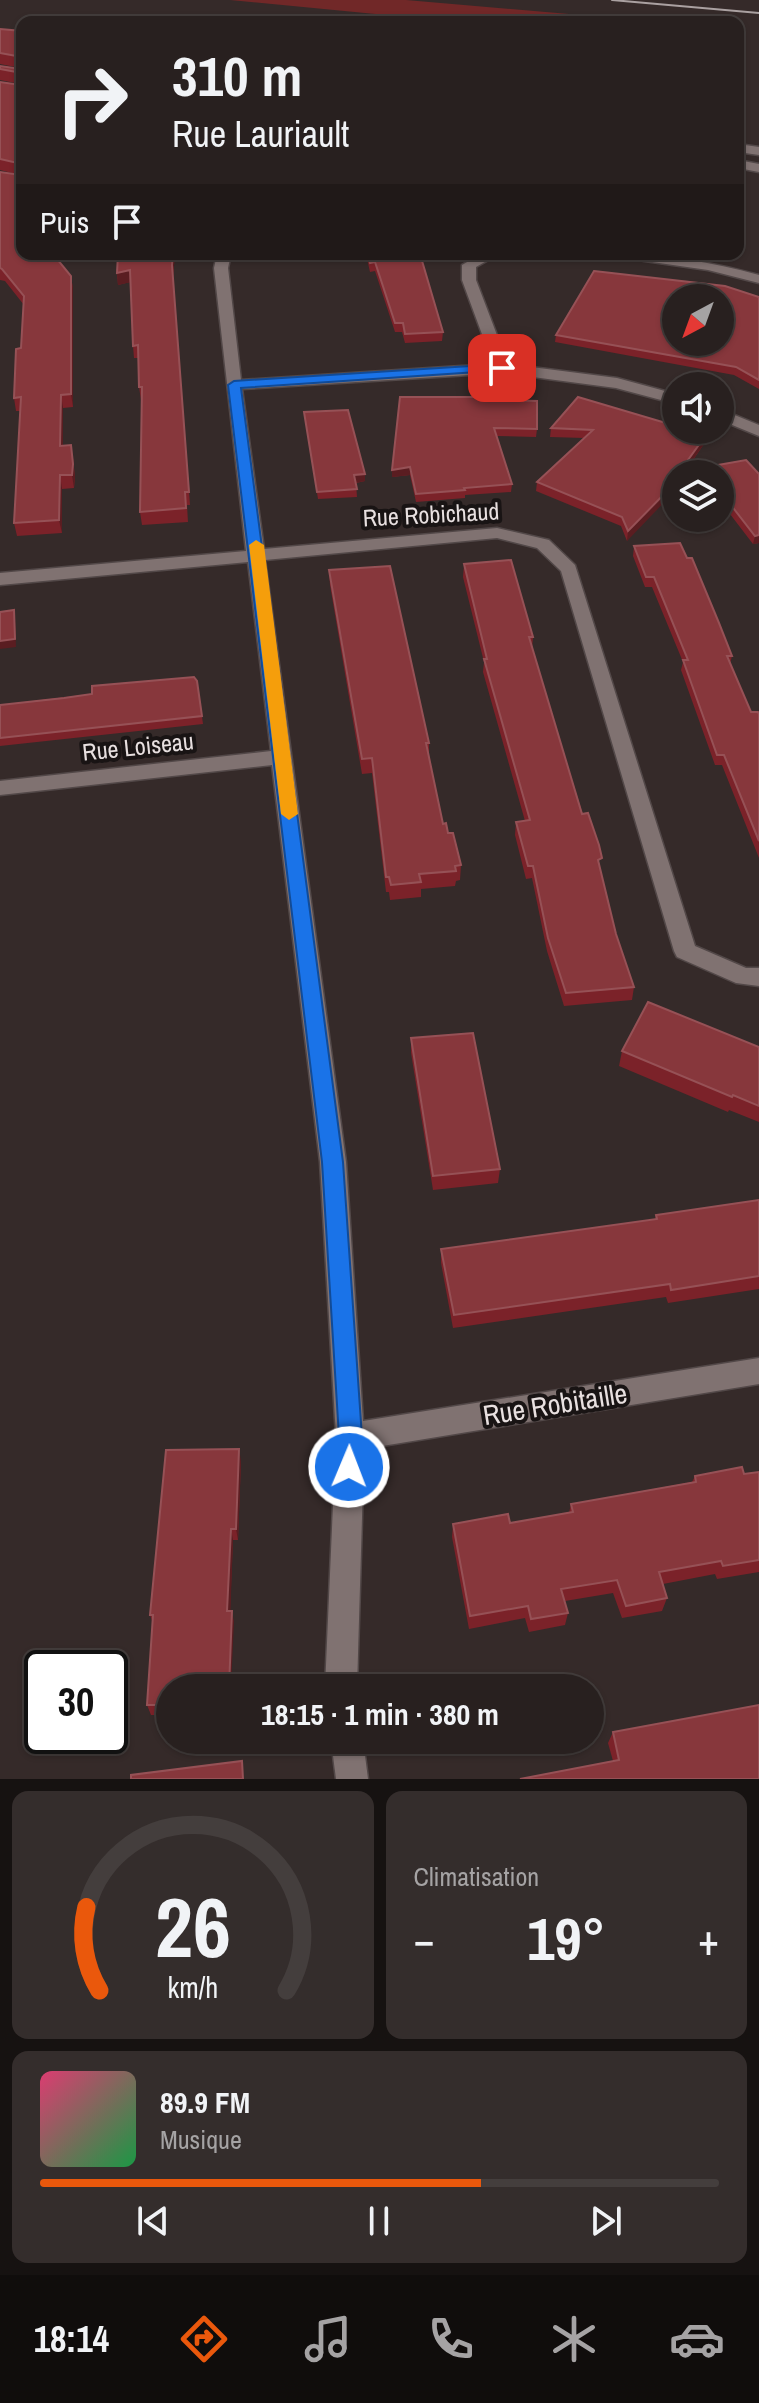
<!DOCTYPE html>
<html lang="fr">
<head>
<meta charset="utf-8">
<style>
  :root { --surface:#28201f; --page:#342d2c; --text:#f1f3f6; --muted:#a5a3a4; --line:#443e3d; --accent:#ea580c }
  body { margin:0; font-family:"Archivo Narrow",sans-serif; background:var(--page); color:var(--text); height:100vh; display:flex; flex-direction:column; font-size:30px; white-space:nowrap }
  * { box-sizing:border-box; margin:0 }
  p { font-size:26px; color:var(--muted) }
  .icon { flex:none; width:44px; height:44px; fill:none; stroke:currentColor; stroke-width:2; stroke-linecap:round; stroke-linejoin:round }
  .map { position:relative; height:1779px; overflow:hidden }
  .details { display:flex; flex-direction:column; gap:12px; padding:12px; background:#161211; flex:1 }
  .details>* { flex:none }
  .top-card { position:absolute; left:16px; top:16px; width:728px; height:244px; border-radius:16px; box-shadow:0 2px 6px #0004,0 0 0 2px var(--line); background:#28201f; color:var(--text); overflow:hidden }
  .needle { width:52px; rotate:221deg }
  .controls { position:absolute; left:662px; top:284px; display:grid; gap:16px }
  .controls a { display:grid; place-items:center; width:72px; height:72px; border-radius:50%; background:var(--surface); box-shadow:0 2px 6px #0004,0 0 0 2px var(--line); font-size:40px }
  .speed { position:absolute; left:24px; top:1650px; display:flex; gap:16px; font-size:40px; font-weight:700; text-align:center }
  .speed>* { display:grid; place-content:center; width:104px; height:104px; border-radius:50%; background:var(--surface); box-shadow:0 2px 6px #0004,0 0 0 2px var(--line); line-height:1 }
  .speed .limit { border:4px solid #111; border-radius:12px; background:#fff; color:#111 }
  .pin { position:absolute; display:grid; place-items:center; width:68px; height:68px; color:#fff; margin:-34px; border-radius:16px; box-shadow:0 4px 12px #0006 }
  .me { position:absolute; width:88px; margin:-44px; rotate:1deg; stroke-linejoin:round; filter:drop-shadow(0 0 6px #0008) }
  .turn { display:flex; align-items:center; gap:28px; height:168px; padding:0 24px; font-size:36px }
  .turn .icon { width:104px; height:104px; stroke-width:2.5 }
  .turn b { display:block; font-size:56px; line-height:68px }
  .then { display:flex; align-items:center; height:76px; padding:0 24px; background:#0003; gap:16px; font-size:30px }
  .big { font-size:60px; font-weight:800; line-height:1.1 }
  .details .card { flex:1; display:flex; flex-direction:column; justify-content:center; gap:12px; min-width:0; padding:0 28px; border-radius:16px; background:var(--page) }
  .details .dial { align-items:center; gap:0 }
  .dial svg { height:208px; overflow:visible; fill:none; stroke:var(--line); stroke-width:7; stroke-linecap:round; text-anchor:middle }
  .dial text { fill:var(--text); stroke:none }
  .song { display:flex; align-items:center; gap:24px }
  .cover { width:96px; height:96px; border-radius:12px; background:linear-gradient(135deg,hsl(340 70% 55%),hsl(140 70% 35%)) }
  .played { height:8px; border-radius:4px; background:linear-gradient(90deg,var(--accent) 65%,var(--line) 65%) }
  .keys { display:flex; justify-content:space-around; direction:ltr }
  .heat { display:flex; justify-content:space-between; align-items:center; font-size:44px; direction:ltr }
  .details .tiles { flex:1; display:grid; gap:12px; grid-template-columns:1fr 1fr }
  .card:last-child { grid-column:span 2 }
  .trip { position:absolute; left:156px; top:1674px; width:448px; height:80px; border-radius:40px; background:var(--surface); box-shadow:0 2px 6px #0004,0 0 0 2px var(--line); font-weight:800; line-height:80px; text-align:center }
  .tabs { display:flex; height:128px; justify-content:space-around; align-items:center; background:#100d0c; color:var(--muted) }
  .tabs .icon { width:56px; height:56px }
  .tabs .on { color:var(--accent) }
  .tabs b { font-size:36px; color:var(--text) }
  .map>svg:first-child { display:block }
  .green { fill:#712828 }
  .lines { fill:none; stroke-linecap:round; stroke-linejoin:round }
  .minor-casing { stroke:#524848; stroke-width:3 }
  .minor { fill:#807271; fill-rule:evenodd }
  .tram { stroke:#aaa1a1; stroke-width:2 }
  .wall { fill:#7b2229 }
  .shaded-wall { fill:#5a1d21 }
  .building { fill:#87373c; stroke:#965156; stroke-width:2; fill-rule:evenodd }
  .route { fill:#1a73e8; stroke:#114b97; stroke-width:2 }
  .slow { fill:#f59e0b }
  .labels { text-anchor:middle; stroke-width:8; stroke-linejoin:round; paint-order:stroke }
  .street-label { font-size:24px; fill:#e8e0e0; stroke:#191414 }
  .near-street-label { font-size:28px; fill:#e8e0e0; stroke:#191414 }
</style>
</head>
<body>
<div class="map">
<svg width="759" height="1779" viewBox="0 0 759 1779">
  <rect width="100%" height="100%" fill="#352a29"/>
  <path class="green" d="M230 0H406L662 22H458Z"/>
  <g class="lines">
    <g class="minor-casing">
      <g id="minor">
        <path d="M738 144 759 147V155L738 152Z"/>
        <path d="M738 160 759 164V172L738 168Z"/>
        <path d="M217 254H231L228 268 241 380 493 364 462 280V265L481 254H499L476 267V280L508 364 617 378 676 394V404L616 388 502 373 242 389 264 549 497 528 549 540 575 565 695 946 746 968H759V986L736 983 677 957 674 951 561 571 537 548 497 538 265 560 346 1162 363 1421 759 1358V1384L364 1449 357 1688H325L336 1437 320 1162 272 765 0 795V781L271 751 248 562 0 585V573L246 551 214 268Z"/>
        <path d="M617 254C666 254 711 262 759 275V283L708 270 624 258Z"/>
        <path d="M720 409 759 425V436L720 420Z"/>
        <path d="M331 1740H363L368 1779H336Z"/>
      </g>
    </g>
    <use href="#minor" class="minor"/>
    <path class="tram" d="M612 0 759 13"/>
  </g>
  <g class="wall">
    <path d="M0 29 22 31V254L71 276 73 289V407L63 408V446L73 458 75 477 74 488 62 489V533L17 536 14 523 21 411H16L14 398 21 348 24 305 5 281 0 280V172L20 175 0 170V82L20 84 0 80V66L20 68 0 64Z"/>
    <path d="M175 254 173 277 190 505H187L188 522 142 525 140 512 142 400H141L139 387 138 358H134L133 346 130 282 118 285 117 273Z"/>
    <path d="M366 254H420L443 332 442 341 405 343 402 332H395L375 271 370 272Z"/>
    <path d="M759 297V389L734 375 555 342 556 335Z"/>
    <path d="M578 397 704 444 686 470 689 469 688 474H676L627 541 621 526 536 491 537 482 584 438 550 437 551 428Z"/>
    <path d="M491 400 537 429 536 437 497 436 512 484 511 492 465 495V498L416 502 410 475 392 477V470Z"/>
    <path d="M304 412 365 474V481L356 483 357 497 318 499Z"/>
    <path d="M746 460 759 543 753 544 720 501V474H700L701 468Z"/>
    <path d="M634 546 732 656 730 664 751 712 759 714V858L722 765H715L681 670 683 662 652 587H645L633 556Z"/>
    <path d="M464 564 533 637 532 649 600 870 616 934 634 987 632 1000 564 1006 547 951 532 878 526 879 515 835 516 822 525 821 483 672 484 662 463 577Z"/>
    <path d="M329 570 429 743V757L443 824 448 833 461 865 460 880 456 881 455 886 421 889V897L390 900 389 892H386L372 773 362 774 330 585Z"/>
    <path d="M197 681 203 724 0 746V705Z"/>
    <path d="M411 1038 500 1169 498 1183 433 1190 411 1053Z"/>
    <path d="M759 1047V1122L729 1110 728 1112 619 1066 622 1051Z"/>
    <path d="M759 1200V1289L668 1303 666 1297 453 1328 441 1263V1249L655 1220 656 1215Z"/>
    <path d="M241 1461 238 1540H233L230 1611 234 1622 170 1688V1715H151L147 1705 153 1623 150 1615Z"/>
    <path d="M759 1472V1572L717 1579 715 1574 663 1584 667 1598 662 1611 622 1618 613 1593 565 1601 568 1613 565 1625 529 1632 525 1618 469 1629 452 1537 453 1524 510 1523 569 1513 571 1504 692 1482 695 1476 744 1474Z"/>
    <path d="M613 1732 759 1779 613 1761 608 1743Z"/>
  </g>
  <g class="shaded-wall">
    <path d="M173 254H175L173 277 190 505 172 265Z"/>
    <path d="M130 270 131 282 118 285 117 273Z"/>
    <path d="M71 276 73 289V407L71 394Z"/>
    <path d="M61 395 63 408V459L60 446Z"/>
    <path d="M706 435 704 444 683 474 680 471Z"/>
    <path d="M71 445 75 477 74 488 72 475Z"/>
    <path d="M410 467V475L392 477V470Z"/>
    <path d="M365 474V481L355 483 354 475Z"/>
    <path d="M60 475 62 489V533L59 520Z"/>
    <path d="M676 482V490L627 541 628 531Z"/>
    <path d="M759 535V543L753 544 755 536Z"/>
    <path d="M14 610 15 618 16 647 0 649V641Z"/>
    <path d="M239 1449 241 1461 238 1540 236 1529Z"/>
    <path d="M231 1529 233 1540 230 1622 227 1611Z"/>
    <path d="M232 1611 234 1622 231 1688H229Z"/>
  </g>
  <g class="building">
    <path d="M0 29 22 31V57L0 53Z"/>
    <path d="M22 62V73L0 69V66L20 69Z"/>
    <path d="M22 78V164L0 159V82L20 85Z"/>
    <path d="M22 167V254H53L71 276V394L61 395 60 446 71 445 73 464 72 475H60L59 520 14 523 21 397 14 398 16 349 21 348 24 296 2 269 0 268V172L20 175Z"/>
    <path d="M118 254H173L172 265 189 492H185L186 508 140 512 142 387H139L138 345 133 346 130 270 117 273Z"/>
    <path d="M368 254H420L443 332 405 334 403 323H395L375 262 370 263Z"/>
    <path d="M594 271 725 286 759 297V380L736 367 556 335ZM676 298H720V342H676Z"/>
    <path d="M400 397H491V400L537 401V429L494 428 512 484 464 488 465 490 416 494 410 467 392 470Z"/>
    <path d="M578 397 676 426V430H689L706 435 680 471 689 469 684 474H676V482L628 531 622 517 537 482 593 430 551 428Z"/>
    <path d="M348 410 365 474 354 475 357 489 317 492 304 412Z"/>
    <path d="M746 460 759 474V535L755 536 720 491V474H706L701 468Z"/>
    <path d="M680 543 687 558H692L719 623 732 656H727L751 712H758L759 714V841L724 755H717L683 660H688L654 577H646L634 546Z"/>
    <path d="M511 560 533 637H529L570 774 582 814 588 813 599 845 602 858 598 860 616 934 634 987 566 993 548 938 533 866H528L516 822 530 820 484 659H487L464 564Z"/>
    <path d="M390 566 429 743H426L443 824 446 823 448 833H453L461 865 455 866 456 871 419 874 421 882 391 885 389 877H386L372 758 362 759 329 570Z"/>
    <path d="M14 610 15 639 0 641V612Z"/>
    <path d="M194 677 197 681 202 716 0 738V705L64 698 92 694V686Z"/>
    <path d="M648 1002 759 1047V1106L733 1095 732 1097 622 1051Z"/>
    <path d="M473 1033 500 1169 433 1176 411 1038Z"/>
    <path d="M759 1200V1276L671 1290 670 1284 454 1315 441 1249 657 1219 656 1215Z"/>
    <path d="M239 1449 236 1529H231L227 1611H232L229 1688H170V1705H147L153 1615H150L166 1450Z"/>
    <path d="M742 1467 744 1474 759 1472V1560L723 1566 721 1561 659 1572 667 1598 626 1606 617 1580 561 1589 568 1613 531 1619 528 1606 470 1616 453 1524 508 1514 510 1523 573 1512 571 1504 696 1482 695 1476Z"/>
    <path d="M759 1705V1779H520L619 1760 613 1732Z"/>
    <path d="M242 1761 243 1779H131V1775Z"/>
  </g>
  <path class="route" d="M502 364 508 368 507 370 241 388 343 1162 362 1437 361 1467 358 1476 349 1479 341 1476 337 1467 339 1437 322 1162 228 385 234 381Z"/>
  <path class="slow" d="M256 540 264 545 298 814 289 820 281 814 249 545Z"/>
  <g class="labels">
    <g class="street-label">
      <text transform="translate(431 515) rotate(-3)" y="8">Rue Robichaud</text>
      <text transform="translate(138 747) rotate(-6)" y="8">Rue Loiseau</text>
    </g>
    <g class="near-street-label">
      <text transform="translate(555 1404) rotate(-9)" y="10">Rue Robitaille</text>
    </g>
  </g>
</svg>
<div class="controls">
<a><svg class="needle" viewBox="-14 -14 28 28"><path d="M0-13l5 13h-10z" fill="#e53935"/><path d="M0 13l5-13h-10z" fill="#a5a3a4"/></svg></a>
<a><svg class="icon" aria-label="sound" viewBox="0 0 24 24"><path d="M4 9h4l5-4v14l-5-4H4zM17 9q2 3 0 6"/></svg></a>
<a><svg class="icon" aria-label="layers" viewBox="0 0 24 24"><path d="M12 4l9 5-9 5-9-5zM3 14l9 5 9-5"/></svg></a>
</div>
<div class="speed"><div class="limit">30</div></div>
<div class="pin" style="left:502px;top:368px;background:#d93025"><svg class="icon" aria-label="arrive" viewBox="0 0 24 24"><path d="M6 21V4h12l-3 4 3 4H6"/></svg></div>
<svg class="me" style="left:349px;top:1467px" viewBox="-20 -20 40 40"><circle r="17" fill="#1a73e8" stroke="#fff" stroke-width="3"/><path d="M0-11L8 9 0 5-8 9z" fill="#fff"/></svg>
<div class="trip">18:15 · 1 min · 380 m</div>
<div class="top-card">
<div class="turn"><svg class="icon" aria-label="right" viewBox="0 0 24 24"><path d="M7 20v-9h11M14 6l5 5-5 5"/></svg><div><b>310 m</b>Rue Lauriault</div></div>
<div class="then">Puis<svg class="icon" aria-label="arrive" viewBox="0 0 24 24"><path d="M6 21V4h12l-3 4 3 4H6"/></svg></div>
</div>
</div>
<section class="details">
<div class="tiles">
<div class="card dial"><svg viewBox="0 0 100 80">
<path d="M14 69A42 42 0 1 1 86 69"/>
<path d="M14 69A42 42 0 0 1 9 37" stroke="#ea580c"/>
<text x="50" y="56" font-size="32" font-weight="700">26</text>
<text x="50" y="72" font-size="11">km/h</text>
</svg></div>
<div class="card"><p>Climatisation</p>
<div class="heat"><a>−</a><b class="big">19°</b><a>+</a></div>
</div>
<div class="card">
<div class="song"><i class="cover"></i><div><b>89.9 FM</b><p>Musique</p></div></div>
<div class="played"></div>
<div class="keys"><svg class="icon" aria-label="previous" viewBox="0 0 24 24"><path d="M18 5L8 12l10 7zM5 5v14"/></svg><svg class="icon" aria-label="pause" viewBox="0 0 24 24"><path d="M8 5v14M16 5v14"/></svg><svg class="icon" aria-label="next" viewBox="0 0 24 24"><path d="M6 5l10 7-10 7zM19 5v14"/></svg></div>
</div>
</div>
</section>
<nav class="tabs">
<b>18:14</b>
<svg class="icon on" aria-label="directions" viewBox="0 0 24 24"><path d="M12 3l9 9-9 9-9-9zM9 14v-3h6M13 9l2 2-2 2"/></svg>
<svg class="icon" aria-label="music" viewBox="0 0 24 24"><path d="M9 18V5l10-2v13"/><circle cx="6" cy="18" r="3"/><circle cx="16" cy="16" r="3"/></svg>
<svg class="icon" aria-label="phone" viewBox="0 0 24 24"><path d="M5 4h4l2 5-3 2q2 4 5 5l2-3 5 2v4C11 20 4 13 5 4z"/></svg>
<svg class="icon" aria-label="climate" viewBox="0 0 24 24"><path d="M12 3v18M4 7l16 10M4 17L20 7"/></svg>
<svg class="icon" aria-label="car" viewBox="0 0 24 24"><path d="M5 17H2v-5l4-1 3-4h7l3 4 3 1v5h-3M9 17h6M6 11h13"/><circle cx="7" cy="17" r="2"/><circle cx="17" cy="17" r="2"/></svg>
</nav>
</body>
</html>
